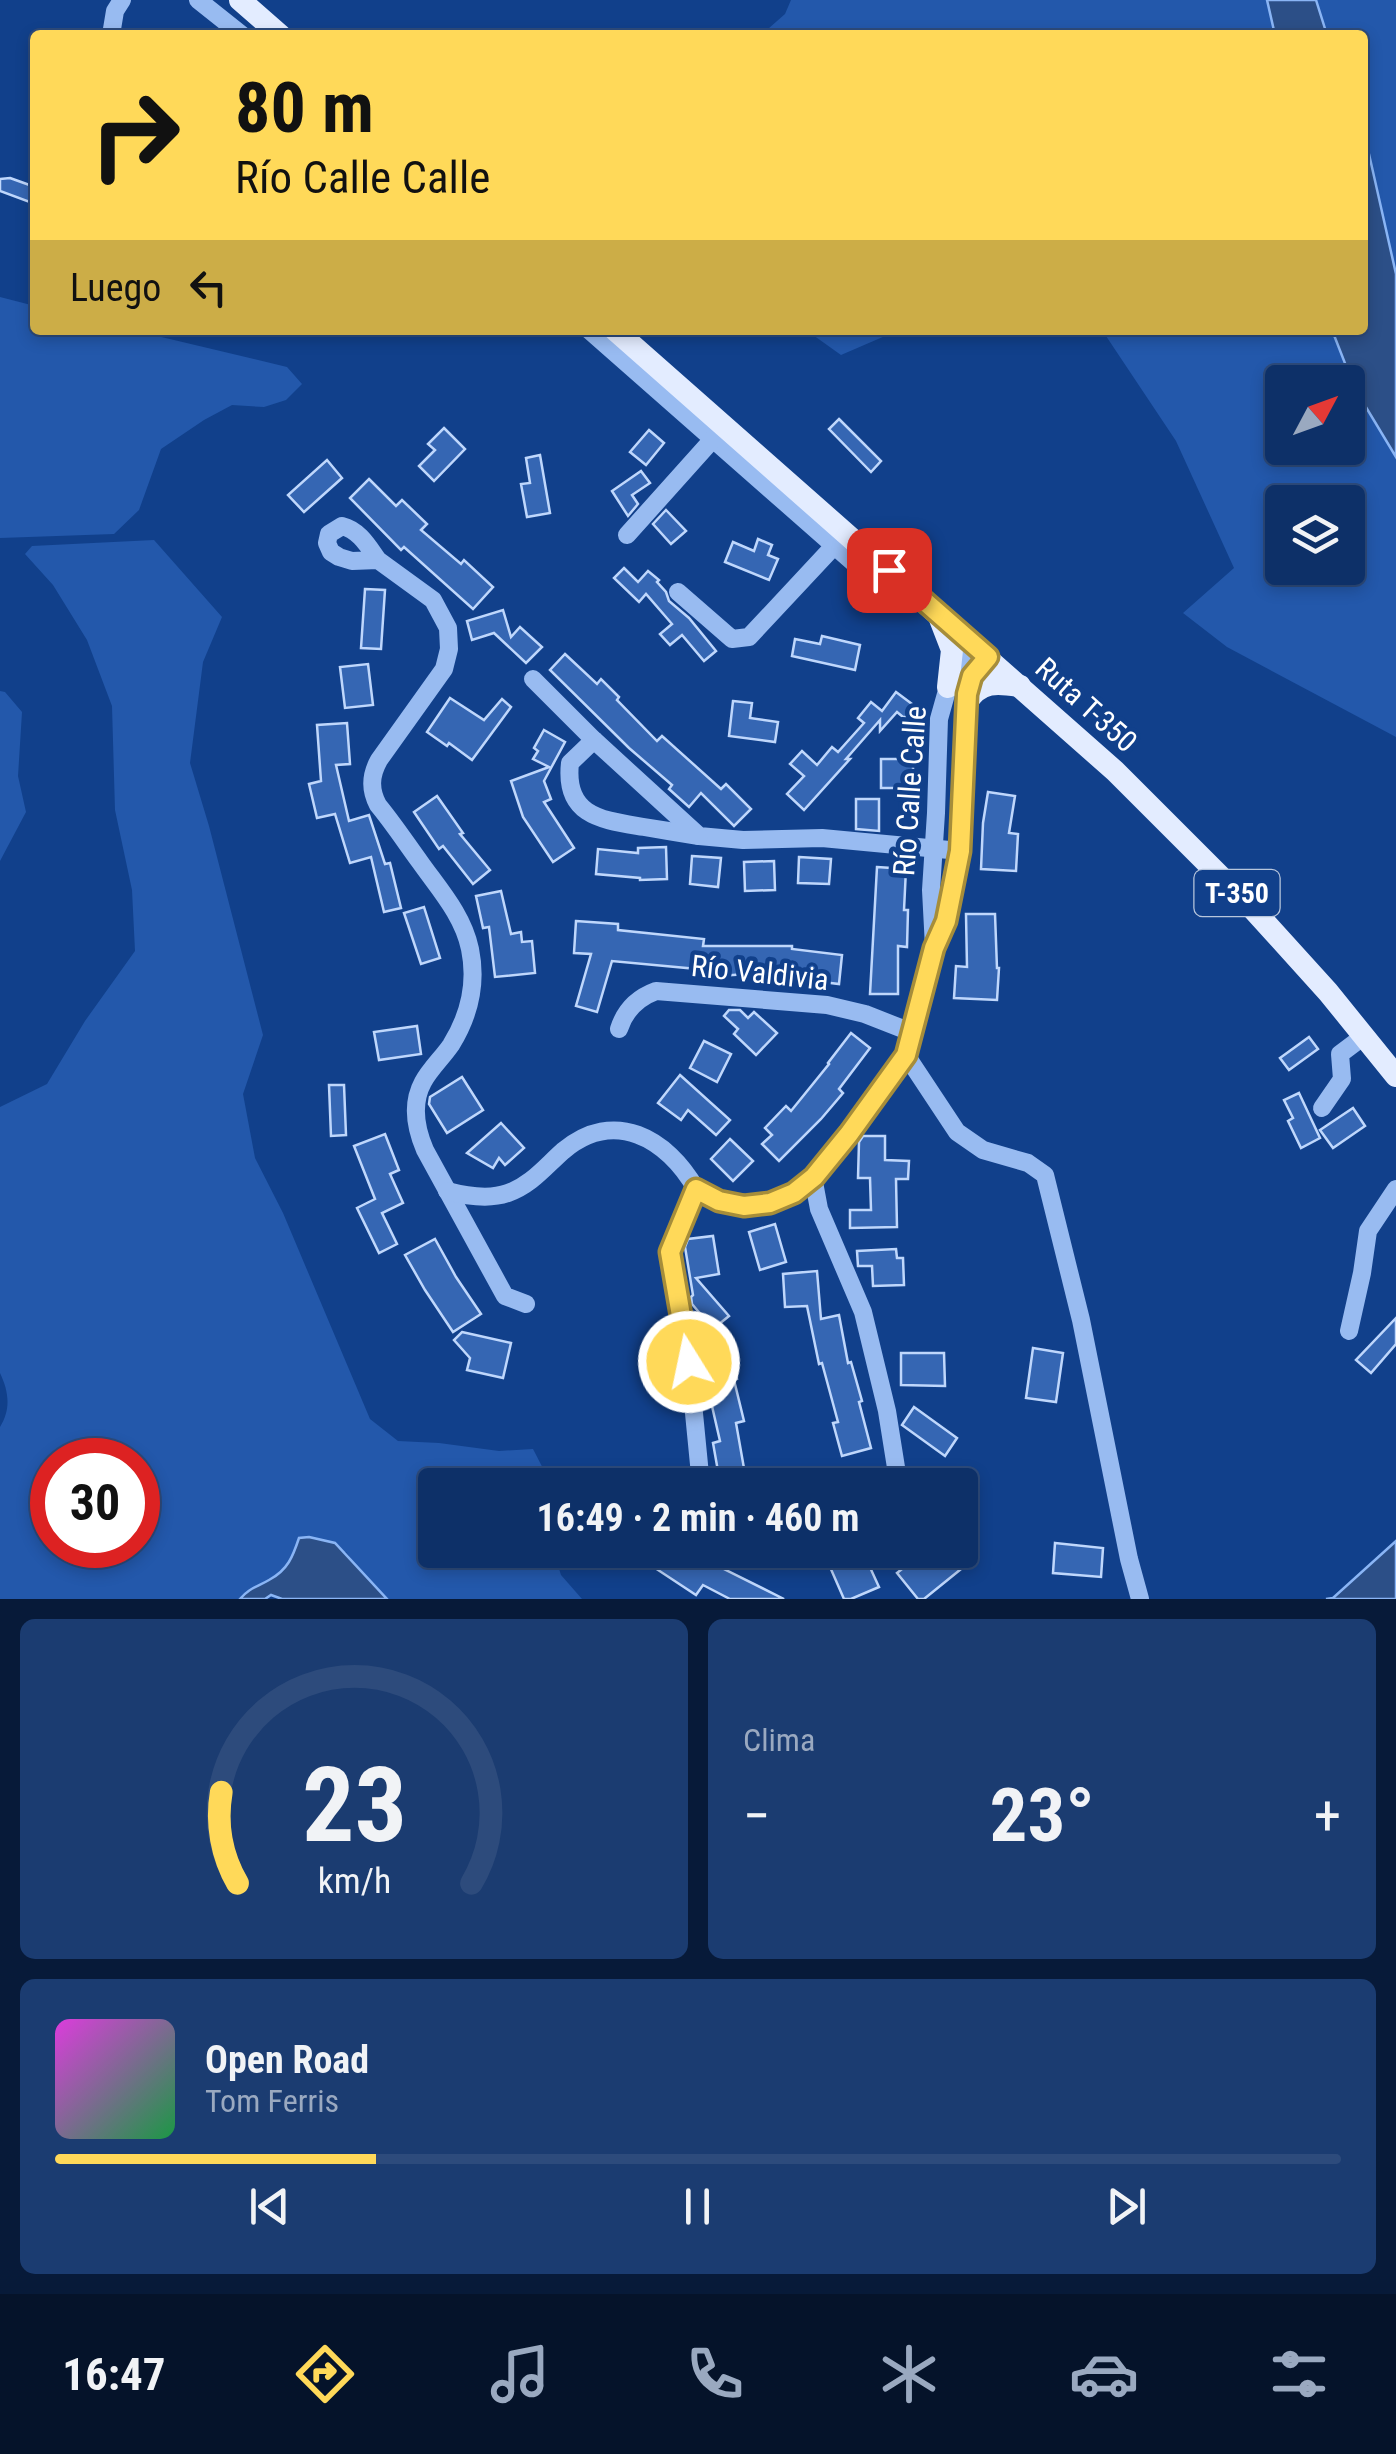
<!DOCTYPE html>
<html lang="es">
<head>
<meta charset="utf-8">
<style>
  :root { --surface:#0d3068; --page:#1b3c71; --text:#f1f3f6; --muted:#9aa9c0; --line:#2d4b7c; --accent:#ffd959 }
  body { margin:0; font-family:"Roboto Condensed",sans-serif; background:var(--page); color:var(--text); height:100vh; display:flex; flex-direction:column; font-size:38px; white-space:nowrap }
  * { box-sizing:border-box; margin:0 }
  p { font-size:32px; color:var(--muted) }
  .icon { flex:none; width:55px; height:55px; fill:none; stroke:currentColor; stroke-width:2; stroke-linecap:round; stroke-linejoin:round }
  .map { position:relative; height:1599px; overflow:hidden }
  .drawer { display:flex; flex-direction:column; gap:20px; padding:20px; background:#071a39; flex:1 }
  .drawer>* { flex:none }
  .banner { position:absolute; left:30px; top:30px; width:1338px; height:305px; border-radius:10px; box-shadow:0 5px 15px #0003,0 0 0 2px var(--line); background:#ffd959; color:#111; overflow:hidden }
  .needle { width:65px; rotate:49deg }
  .controls { position:absolute; left:1265px; top:365px; display:grid; gap:20px }
  .controls a { display:grid; place-items:center; width:100px; height:100px; border-radius:10px; background:var(--surface); box-shadow:0 5px 15px #0003,0 0 0 2px var(--line); font-size:50px }
  .speed { position:absolute; left:30px; top:1438px; display:flex; gap:20px; font-size:50px; font-weight:700; text-align:center }
  .speed>* { display:grid; place-content:center; width:130px; height:130px; border-radius:50%; background:var(--surface); box-shadow:0 5px 15px #0003,0 0 0 2px var(--line); line-height:1 }
  .speed .limit { border:15px solid #d22; background:#fff; color:#111 }
  .pin { position:absolute; display:grid; place-items:center; width:85px; height:85px; color:#fff; margin:-42px; border-radius:20px; box-shadow:0 5px 15px #0006 }
  .me { position:absolute; width:110px; margin:-55px; rotate:350deg; stroke-linejoin:round; filter:drop-shadow(0 0 8px #0008) }
  .turn { display:flex; align-items:center; gap:35px; height:210px; padding:0 40px; font-size:45px }
  .turn .icon { width:130px; height:130px; stroke-width:2.5 }
  .turn b { display:block; font-size:70px; line-height:85px }
  .then { display:flex; align-items:center; height:95px; padding:0 40px; background:#0003; gap:20px; font-size:38px }
  .big { font-size:75px; font-weight:700; line-height:1.1 }
  .drawer .widget { flex:1; display:flex; flex-direction:column; justify-content:center; gap:15px; min-width:0; padding:0 35px; border-radius:15px; background:var(--page) }
  .drawer .dial { align-items:center; gap:0 }
  .dial svg { height:260px; overflow:visible; fill:none; stroke:var(--line); stroke-width:7; stroke-linecap:round; text-anchor:middle }
  .dial text { fill:var(--text); stroke:none }
  .song { display:flex; align-items:center; gap:30px }
  .cover { width:120px; height:120px; border-radius:15px; background:linear-gradient(135deg,hsl(300 70% 55%),hsl(140 70% 35%)) }
  .played { height:10px; border-radius:5px; background:linear-gradient(90deg,var(--accent) 25%,var(--line) 25%) }
  .keys { display:flex; justify-content:space-around; direction:ltr }
  .heat { display:flex; justify-content:space-between; align-items:center; font-size:55px; direction:ltr }
  .drawer .tiles { flex:1; display:grid; gap:20px; grid-template-columns:1fr 1fr }
  .widget:last-child { grid-column:span 2 }
  .trip { position:absolute; left:418px; top:1468px; width:560px; height:100px; border-radius:10px; background:var(--surface); box-shadow:0 5px 15px #0003,0 0 0 2px var(--line); font-weight:700; line-height:100px; text-align:center }
  .tabs { display:flex; height:160px; justify-content:space-around; align-items:center; background:#05132a; color:var(--muted) }
  .tabs .icon { width:70px; height:70px }
  .tabs .selected { color:var(--accent) }
  .tabs b { font-size:45px; color:var(--text) }
  .map>svg:first-child { display:block }
  .green { fill:#2358ab; fill-rule:evenodd }
  .water { fill:#2c4f87; stroke:#8ab5f5; stroke-width:2.5 }
  .building { fill:#3566b3; stroke:#bfd7fc; stroke-width:2.5 }
  .lines { fill:none; stroke-linecap:round; stroke-linejoin:round }
  .minor { stroke:#98bbf1; stroke-width:18 }
  .major { stroke:#e3ecff; stroke-width:22 }
  .route-casing { stroke:#a68d3a; stroke-width:25 }
  .route { stroke:#ffd959; stroke-width:18 }
  .labels { text-anchor:middle; stroke-width:9; stroke-linejoin:round; paint-order:stroke }
  .shield { fill:#11408b; stroke:#b8c6dc; stroke-width:2.5 }
  .shield-label { font-size:28px; font-weight:bold; fill:#fff }
  .street-label { font-size:30px; fill:#fff; stroke:#11408b }
</style>
</head>
<body>
<div class="map">
<svg width="1396" height="1599" viewBox="0 0 1396 1599">
  <rect width="100%" height="100%" fill="#11408b"/>
  <g class="green">
    <path d="M791 0H1396V737L1227 647 1183 613 1234 568 1176 441 1102 330H1362V35H761L785 14ZM1282 382H1348V448H1282ZM1282 502H1348V568H1282Z"/>
    <path d="M0 297 35 306V330H132L287 367 302 384 286 400 264 407 232 405 204 420 161 449 139 510 114 534 0 538Z"/>
    <path d="M806 330H899L841 355Z"/>
    <path d="M154 540 222 617 203 662 190 763 209 826 263 1035 243 1094 255 1158 283 1213 370 1419 398 1441 439 1443 499 1451 533 1449 551 1484 435 1485V1550H553L561 1575 582 1599H387L358 1568 346 1552 293 1559C285 1568 278 1576 268 1581 256 1587 248 1588 240 1599H0V1427C11 1409 9 1392 0 1373V1107L47 1084 85 1021 135 951 132 890 115 810 112 706 87 640 53 585 25 554 32 546ZM52 1460H138V1545H52Z"/>
    <path d="M0 691 5 692 22 712 18 776 26 812 0 861Z"/>
  </g>
  <g class="water">
    <path d="M1267 0H1316L1327 35H1275Z"/>
    <path d="M1363 137 1369 154 1396 274V457L1355 389 1332 330H1362Z"/>
    <path d="M309 1537 335 1543 387 1599H282L271 1595 265 1599H240C249 1588 257 1587 269 1580 288 1570 293 1556 299 1538Z"/>
    <path d="M1396 1541V1599H1326L1333 1598Z"/>
  </g>
  <g class="building">
    <path d="M10 178 35 187V204L0 191V179Z"/>
    <path d="M839 419 881 461 871 472 829 429Z"/>
    <path d="M444 428 465 449 434 481 419 466 435 450 428 444Z"/>
    <path d="M649 430 664 443 646 465 630 452Z"/>
    <path d="M540 455 550 513 527 517 521 484 530 483 526 458Z"/>
    <path d="M327 460 342 478 304 512 288 495Z"/>
    <path d="M641 471 650 483 632 495 638 504 628 516 612 491Z"/>
    <path d="M369 479 396 506 402 500 427 524 421 530 461 564 464 560 493 587 473 609 404 547 401 550 350 498Z"/>
    <path d="M666 510 686 531 671 544 653 524Z"/>
    <path d="M758 539 772 545 768 555 778 559 769 580 725 562 733 542 754 551Z"/>
    <path d="M624 568 638 582 648 571 659 580 657 582 666 592 669 601 689 618 716 651 704 661 682 635 670 645 660 634 672 624 646 594 639 602 614 578Z"/>
    <path d="M365 589 385 590 381 649 361 648Z"/>
    <path d="M503 610 511 637 520 627 542 647 526 663 494 633 472 640 467 621Z"/>
    <path d="M822 636 860 645 855 670 792 656 795 639 820 644Z"/>
    <path d="M565 654 597 684 601 679 619 697 617 700 657 741 662 736 721 789 726 784 751 809 734 826 701 793 689 807 669 789 672 785 629 748 550 670Z"/>
    <path d="M368 664 373 705 345 708 340 667Z"/>
    <path d="M896 692 916 707 908 717H903L897 712 880 731V720L846 759H850L804 810 787 794 804 776 790 764 802 751 817 765 832 747 838 752 864 723 858 718 871 702 882 711Z"/>
    <path d="M450 698 484 720 502 699 511 707 472 760 449 743 447 746 427 732Z"/>
    <path d="M733 701 752 703 750 718 778 722 775 742 729 736Z"/>
    <path d="M347 723 350 764 336 765 349 821 369 815 385 864 390 863 401 908 384 912 371 857 350 863 335 814 317 818 309 784 321 781 317 725Z"/>
    <path d="M544 730 565 742 544 781 551 799 544 802 574 848 553 862 523 817 511 781 549 767 533 759 538 751 534 748Z"/>
    <rect x="881" y="759" width="32" height="29"/>
    <path d="M988 792 1015 796 1009 833 1018 834 1016 871 981 869 983 823Z"/>
    <path d="M437 796 463 833 460 834 490 870 473 884 443 846 439 849 414 812Z"/>
    <path d="M856 799H879V831L856 829Z"/>
    <path d="M666 847 667 879 640 880V878L596 874 598 849 638 853V848Z"/>
    <path d="M692 856 721 858 718 887 690 884Z"/>
    <path d="M799 857 831 859 829 884 798 883Z"/>
    <path d="M774 861 775 890 745 891 744 862Z"/>
    <path d="M877 867 906 869 904 910H908L907 947 898 946V994H870Z"/>
    <path d="M501 891 511 934 521 932 522 942 532 941 535 973 495 977 489 927 483 928 476 896Z"/>
    <path d="M424 907 440 958 421 964 404 913Z"/>
    <path d="M966 914H995L997 968H999L997 1000 954 998 956 966 967 967Z"/>
    <path d="M576 921 618 924V930L704 939 703 946H792V949L842 955 839 984 806 980 807 973 748 972V974L718 976V971L612 961 597 1012 576 1006 591 954 574 953Z"/>
    <path d="M729 1010H740L748 1018 754 1012 777 1033 756 1055 734 1034 738 1029 724 1016Z"/>
    <path d="M417 1026 421 1054 379 1060 374 1032Z"/>
    <path d="M851 1033 870 1048 839 1089 843 1093 821 1119 779 1161 762 1144 772 1135 765 1128 786 1106 791 1111 829 1064 828 1063Z"/>
    <path d="M1309 1037 1318 1049 1289 1070 1280 1058Z"/>
    <path d="M704 1041 731 1054 717 1082 690 1068Z"/>
    <path d="M680 1075 730 1120 716 1135 688 1110 681 1120 658 1103Z"/>
    <path d="M462 1077 483 1110 447 1133 429 1104 430 1097Z"/>
    <path d="M329 1085H344L346 1135 331 1136Z"/>
    <path d="M1299 1093 1320 1138 1301 1148 1288 1121 1293 1118 1284 1100Z"/>
    <path d="M1353 1108 1365 1126 1333 1148 1320 1130Z"/>
    <path d="M501 1123 524 1148 505 1165 499 1158 493 1168 467 1153Z"/>
    <path d="M385 1134 399 1170 390 1174 403 1203 382 1213 397 1244 379 1253 357 1208 375 1199 354 1146Z"/>
    <path d="M863 1136H885V1160L909 1161 908 1179H896L897 1227 850 1228V1210H871L870 1178H858L859 1142Z"/>
    <path d="M730 1139 753 1161 733 1181 711 1159Z"/>
    <path d="M775 1224 786 1262 760 1270 749 1232Z"/>
    <path d="M713 1236 719 1274 696 1278 729 1316 713 1329 692 1304 691 1297 693 1295 685 1247 688 1239Z"/>
    <path d="M435 1239 456 1277 481 1314 453 1332 425 1290 405 1255Z"/>
    <path d="M896 1249 897 1258H903L904 1285 873 1286 872 1266H858L857 1251Z"/>
    <path d="M817 1271 821 1319 839 1315 848 1363 851 1362 862 1401 859 1402 871 1448 842 1456 833 1423 838 1422 822 1363 819 1364 807 1306 785 1307 783 1274Z"/>
    <path d="M1396 1318V1344L1371 1373 1356 1360Z"/>
    <path d="M462 1332 511 1343 503 1378 467 1370 470 1358 454 1340Z"/>
    <path d="M729 1338 737 1379 734 1380 744 1421 736 1423 745 1474 752 1472 755 1485H719L718 1480 723 1479V1476L719 1477 713 1443 720 1441 709 1393H711L701 1343Z"/>
    <path d="M1033 1348 1063 1353 1056 1402 1026 1398Z"/>
    <path d="M901 1353H944L945 1386 901 1385Z"/>
    <path d="M914 1407 957 1438 945 1456 902 1425Z"/>
    <path d="M1055 1543 1103 1548 1101 1577 1053 1573Z"/>
    <path d="M667 1550H681L691 1556 695 1550H726L716 1565 784 1599H730L703 1585 696 1595 655 1568Z"/>
    <path d="M926 1550H954L966 1565 924 1599H918L897 1573Z"/>
    <path d="M863 1552 879 1587 851 1599H844L830 1567Z"/>
  </g>
  <g class="lines">
    <g class="minor">
      <path d="M198 0 242 35"/>
      <path d="M111 35 115 11 122 0"/>
      <path d="M589 330 888 593 905 600 917 595"/>
      <path d="M627 535 713 439"/>
      <path d="M378 560C368 546 359 530 342 526L329 534 327 543 331 552 339 557 352 561 378 560 433 600 448 628 449 649 444 669 379 760C370 776 370 790 378 805 393 823 406 843 420 862 439 889 463 915 470 949 477 983 469 1016 451 1045 442 1058 430 1069 423 1082 411 1104 416 1129 425 1150L505 1296 526 1304"/>
      <path d="M678 592 732 639 749 637 834 546"/>
      <path d="M533 679 594 740 699 836 743 840 822 838 960 851"/>
      <path d="M594 740 570 763C564 817 603 820 644 827 662 830 681 833 699 836"/>
      <path d="M934 947 931 890 936 813 939 719 948 687 973 645"/>
      <path d="M619 1029C625 1010 637 998 656 991L827 1005 865 1014 911 1032"/>
      <path d="M906 1055 957 1132 983 1150 1028 1163 1045 1175 1081 1320 1129 1559 1140 1599"/>
      <path d="M1322 1108 1342 1079 1340 1054 1364 1036"/>
      <path d="M696 1189C736 1213 779 1210 813 1177"/>
      <path d="M447 1191C466 1196 489 1200 508 1193 531 1185 545 1167 563 1151 614 1108 667 1138 696 1189L670 1251 689 1362 701 1485"/>
      <path d="M1349 1331 1362 1273 1368 1231 1396 1189"/>
      <path d="M896 1485 898 1480 887 1411 863 1312 819 1209 813 1177 849 1134 906 1055 934 948 946 921 960 851 969 685 975 670 988 657"/>
      <path d="M751 1550C777 1566 808 1562 835 1550"/>
    </g>
    <g class="major">
      <path d="M240 0 280 35"/>
      <path d="M615 330 1115 771 1252 908 1328 992 1396 1076"/>
      <path d="M940 619 952 650 948 687"/>
      <path d="M967 702C981 680 998 683 1020 686"/>
    </g>
  </g>
  <g class="lines">
    <g class="route-casing">
      <path id="route" d="M689 1362 670 1252 696 1189 719 1201 744 1206 770 1203 794 1193 814 1177 849 1134 906 1055 934 948 946 921 960 851 967 694 972 676 988 657 889 570"/>
    </g>
    <use href="#route" class="route"/>
  </g>
  <g class="labels">
    <rect class="shield" x="1194.5" y="870" width="85" height="46" rx="8"/>
    <g class="shield-label">
      <text x="1237" y="903">T-350</text>
    </g>
    <g class="street-label">
      <text transform="translate(1086 705) rotate(42)" y="10">Ruta T-350</text>
      <text transform="translate(910 791) rotate(-86)" y="10">Río Calle Calle</text>
      <text transform="translate(760 973) rotate(6)" y="10">Río Valdivia</text>
    </g>
  </g>
</svg>
<div class="controls">
<a><svg class="needle" viewBox="-14 -14 28 28"><path d="M0-13l5 13h-10z" fill="#e53935"/><path d="M0 13l5-13h-10z" fill="#9aa9c0"/></svg></a>
<a><svg class="icon" aria-label="layers" viewBox="0 0 24 24"><path d="M12 4l9 5-9 5-9-5zM3 14l9 5 9-5"/></svg></a>
</div>
<div class="speed"><div class="limit">30</div></div>
<div class="pin" style="left:889px;top:570px;background:#d93025"><svg class="icon" aria-label="arrive" viewBox="0 0 24 24"><path d="M6 21V4h12l-3 4 3 4H6"/></svg></div>
<svg class="me" style="left:689px;top:1362px" viewBox="-20 -20 40 40"><circle r="17" fill="#ffd959" stroke="#fff" stroke-width="3"/><path d="M0-11L8 9 0 5-8 9z" fill="#fff"/></svg>
<div class="trip">16:49 · 2 min · 460 m</div>
<div class="banner">
<div class="turn"><svg class="icon" aria-label="right" viewBox="0 0 24 24"><path d="M7 20v-9h11M14 6l5 5-5 5"/></svg><div><b>80 m</b>Río Calle Calle</div></div>
<div class="then">Luego<svg class="icon" aria-label="left" viewBox="0 0 24 24"><path d="M17 20v-9H6M10 6l-5 5 5 5"/></svg></div>
</div>
</div>
<section class="drawer">
<div class="tiles">
<div class="widget dial"><svg viewBox="0 0 100 80">
<path d="M14 69A42 42 0 1 1 86 69"/>
<path d="M14 69A42 42 0 0 1 9 41" stroke="#ffd959"/>
<text x="50" y="56" font-size="32" font-weight="700">23</text>
<text x="50" y="72" font-size="11">km/h</text>
</svg></div>
<div class="widget"><p>Clima</p>
<div class="heat"><a>−</a><b class="big">23°</b><a>+</a></div>
</div>
<div class="widget">
<div class="song"><i class="cover"></i><div><b>Open Road</b><p>Tom Ferris</p></div></div>
<div class="played"></div>
<div class="keys"><svg class="icon" aria-label="previous" viewBox="0 0 24 24"><path d="M18 5L8 12l10 7zM5 5v14"/></svg><svg class="icon" aria-label="pause" viewBox="0 0 24 24"><path d="M8 5v14M16 5v14"/></svg><svg class="icon" aria-label="next" viewBox="0 0 24 24"><path d="M6 5l10 7-10 7zM19 5v14"/></svg></div>
</div>
</div>
</section>
<nav class="tabs">
<b>16:47</b>
<svg class="icon selected" aria-label="directions" viewBox="0 0 24 24"><path d="M12 3l9 9-9 9-9-9zM9 14v-3h6M13 9l2 2-2 2"/></svg>
<svg class="icon" aria-label="music" viewBox="0 0 24 24"><path d="M9 18V5l10-2v13"/><circle cx="6" cy="18" r="3"/><circle cx="16" cy="16" r="3"/></svg>
<svg class="icon" aria-label="phone" viewBox="0 0 24 24"><path d="M5 4h4l2 5-3 2q2 4 5 5l2-3 5 2v4C11 20 4 13 5 4z"/></svg>
<svg class="icon" aria-label="climate" viewBox="0 0 24 24"><path d="M12 3v18M4 7l16 10M4 17L20 7"/></svg>
<svg class="icon" aria-label="car" viewBox="0 0 24 24"><path d="M5 17H2v-5l4-1 3-4h7l3 4 3 1v5h-3M9 17h6M6 11h13"/><circle cx="7" cy="17" r="2"/><circle cx="17" cy="17" r="2"/></svg>
<svg class="icon" aria-label="filters" viewBox="0 0 24 24"><path d="M4 7h16M4 17h16"/><circle cx="9" cy="7" r="2"/><circle cx="15" cy="17" r="2"/></svg>
</nav>
</body>
</html>
